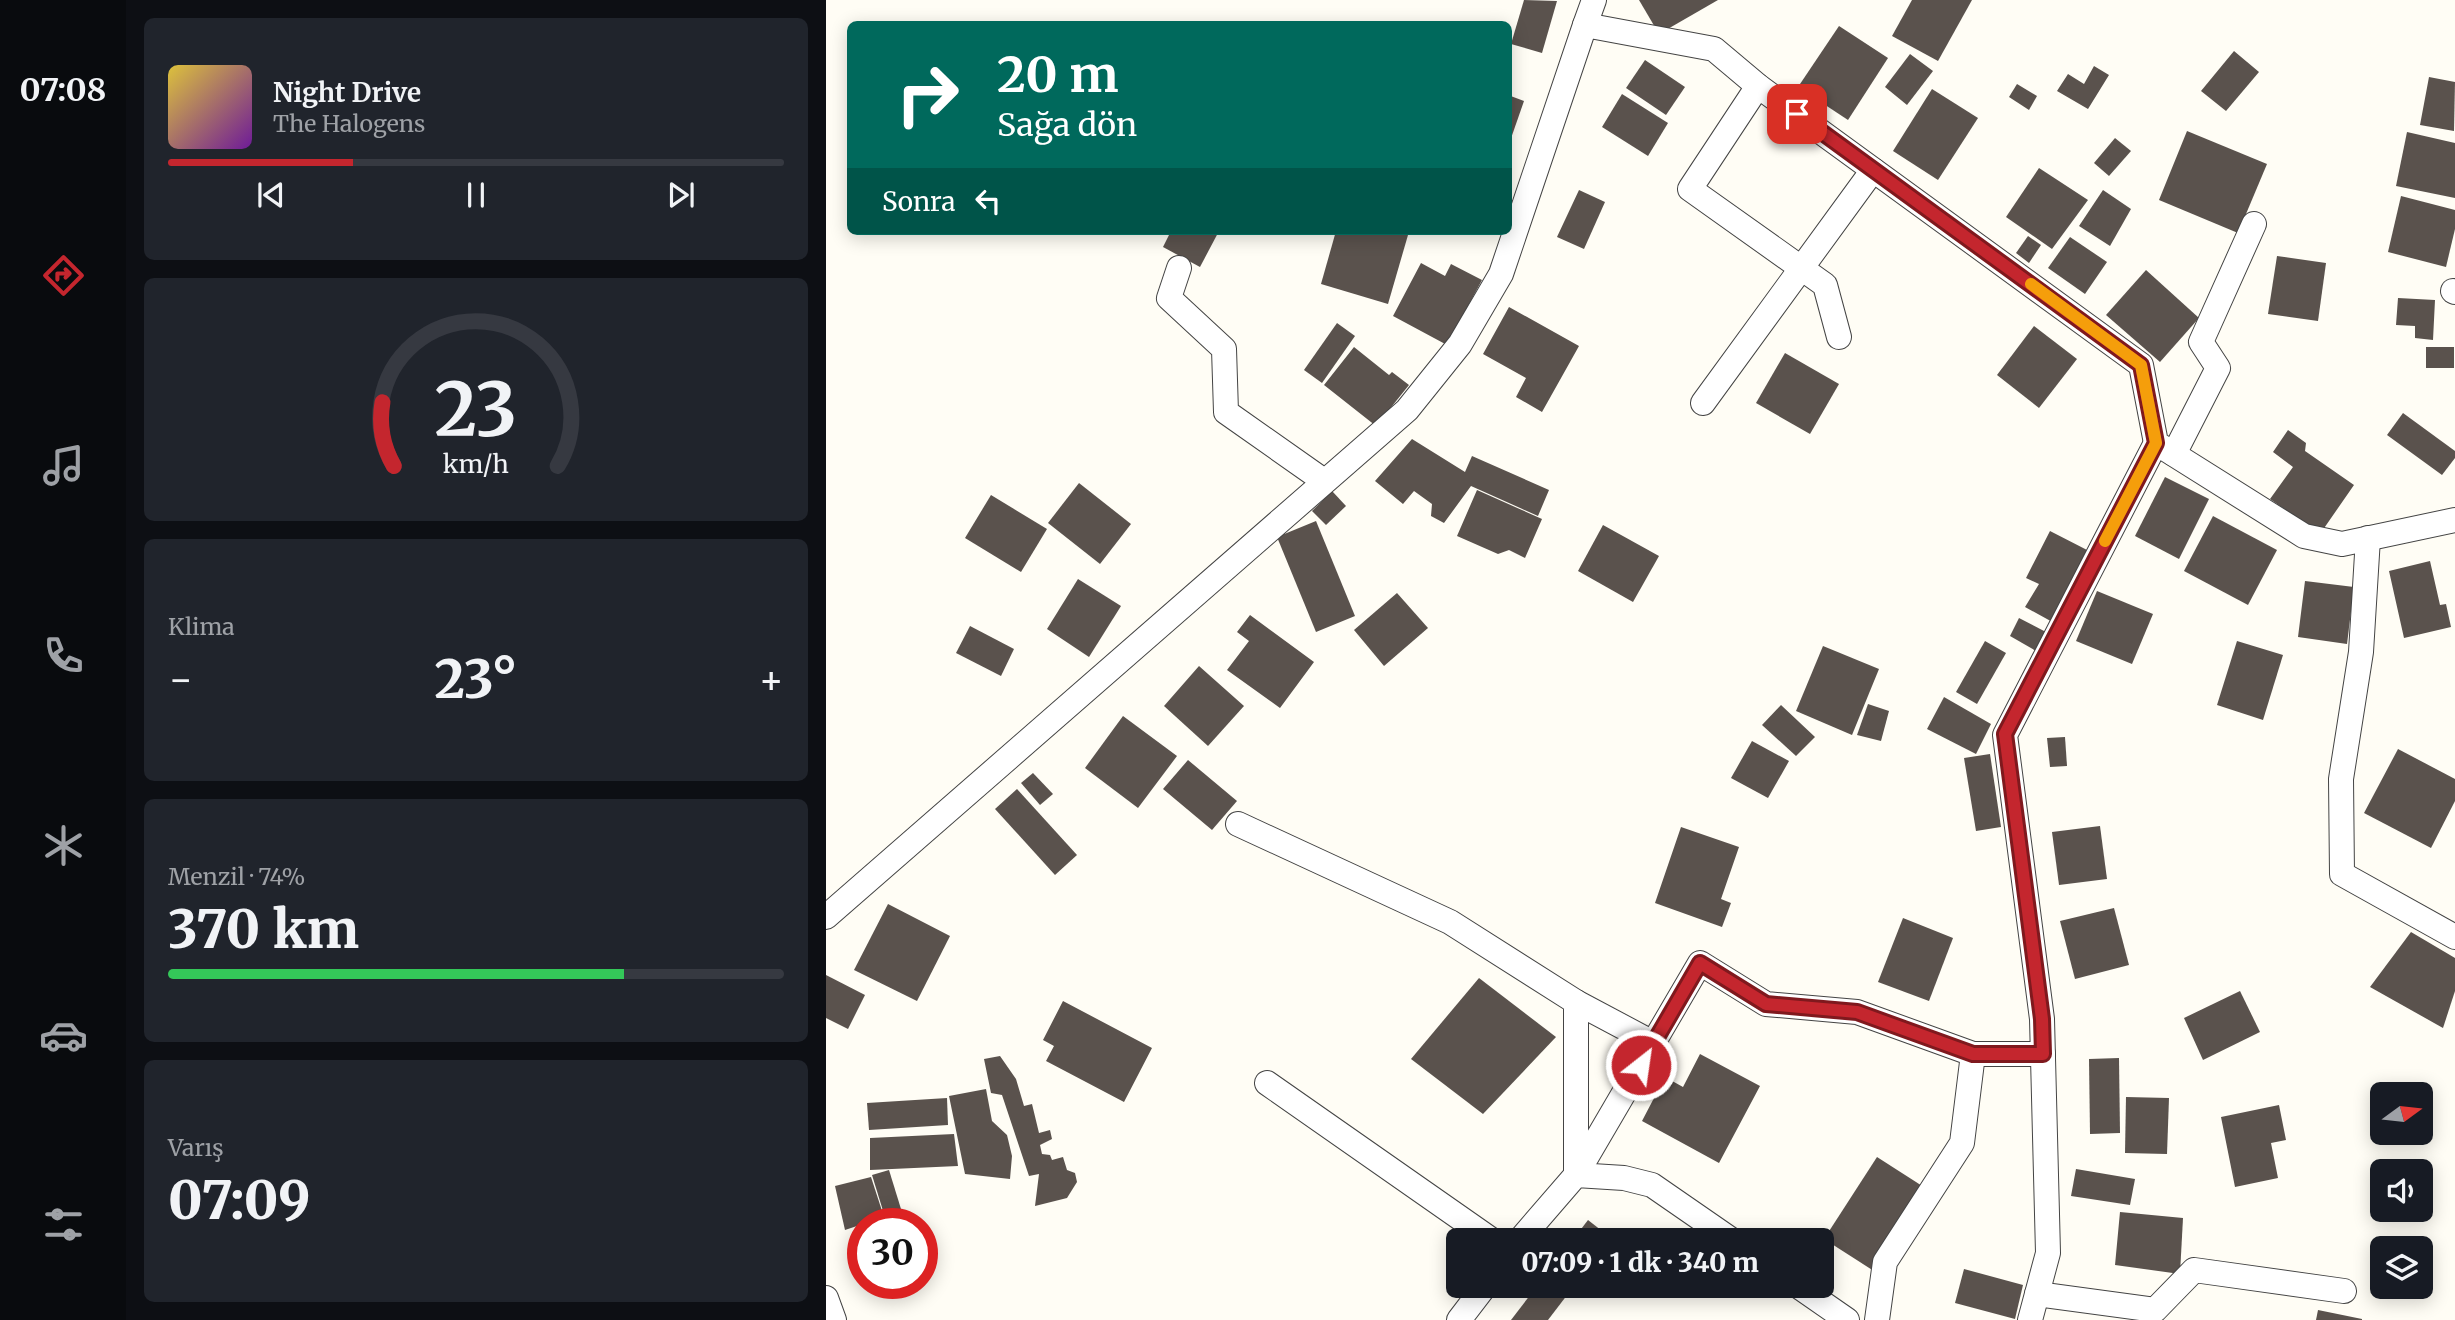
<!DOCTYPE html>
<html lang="tr">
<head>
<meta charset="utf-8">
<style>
  :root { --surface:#171b24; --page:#20242c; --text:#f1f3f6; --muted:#9ea1a6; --line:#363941; --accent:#c4262e }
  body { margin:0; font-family:Merriweather,serif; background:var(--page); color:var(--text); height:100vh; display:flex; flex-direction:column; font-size:26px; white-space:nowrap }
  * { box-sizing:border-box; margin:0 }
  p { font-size:23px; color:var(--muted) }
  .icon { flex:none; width:38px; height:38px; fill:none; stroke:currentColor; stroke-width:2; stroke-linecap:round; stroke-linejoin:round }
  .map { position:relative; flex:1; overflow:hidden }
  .sheet { display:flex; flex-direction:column; gap:18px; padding:18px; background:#0d0f14; width:700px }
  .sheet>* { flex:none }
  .banner { position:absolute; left:21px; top:21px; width:665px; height:214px; border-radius:10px; box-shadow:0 4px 18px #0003; background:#00695c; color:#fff; overflow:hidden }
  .needle { width:46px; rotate:75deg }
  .buttons { position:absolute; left:1544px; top:1082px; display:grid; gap:14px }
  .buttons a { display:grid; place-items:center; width:63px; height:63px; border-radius:10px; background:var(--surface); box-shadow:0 4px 18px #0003; font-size:35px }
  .speed { position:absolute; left:21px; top:1208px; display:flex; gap:14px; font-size:35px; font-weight:700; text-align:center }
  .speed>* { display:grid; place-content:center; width:91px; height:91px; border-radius:50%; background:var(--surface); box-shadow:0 4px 18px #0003; line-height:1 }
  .speed .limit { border:10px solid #d22; background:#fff; color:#111 }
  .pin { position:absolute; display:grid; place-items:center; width:60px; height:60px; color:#fff; margin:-30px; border-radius:14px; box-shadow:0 4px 10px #0006 }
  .me { position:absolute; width:77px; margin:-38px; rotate:30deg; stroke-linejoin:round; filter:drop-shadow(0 0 5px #0008) }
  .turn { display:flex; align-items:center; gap:24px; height:147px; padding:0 35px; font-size:32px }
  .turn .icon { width:91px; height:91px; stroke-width:2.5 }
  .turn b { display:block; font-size:49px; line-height:60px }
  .then { display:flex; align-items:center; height:66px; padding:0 35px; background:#0003; gap:14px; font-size:26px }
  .big { font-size:52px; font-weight:800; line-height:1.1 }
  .sheet .widget { flex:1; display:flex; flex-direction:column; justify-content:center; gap:10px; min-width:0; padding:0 24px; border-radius:10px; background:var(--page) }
  .sheet .dial { align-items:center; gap:0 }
  .dial svg { height:182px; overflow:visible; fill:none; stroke:var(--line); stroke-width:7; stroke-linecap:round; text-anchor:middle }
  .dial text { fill:var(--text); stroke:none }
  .song { display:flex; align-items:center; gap:21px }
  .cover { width:84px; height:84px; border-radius:10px; background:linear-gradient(135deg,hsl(50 70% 55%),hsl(280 70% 35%)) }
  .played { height:7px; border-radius:4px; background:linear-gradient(90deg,var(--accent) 30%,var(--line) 30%) }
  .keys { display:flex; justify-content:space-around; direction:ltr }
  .heat { display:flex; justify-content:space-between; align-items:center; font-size:38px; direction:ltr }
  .charge { height:10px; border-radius:5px; background:linear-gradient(90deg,#34c759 74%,var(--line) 0) }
  .trip { position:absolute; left:620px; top:1228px; width:388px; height:70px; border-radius:10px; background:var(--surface); box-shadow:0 4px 18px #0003; font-weight:800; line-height:70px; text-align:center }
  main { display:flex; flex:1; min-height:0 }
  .tabs { display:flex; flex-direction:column; width:126px; justify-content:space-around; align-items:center; background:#090b0e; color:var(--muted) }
  .tabs .icon { width:49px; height:49px }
  .tabs .on { color:var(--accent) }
  .tabs b { font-size:32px; color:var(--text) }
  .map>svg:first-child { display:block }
  .building { fill:#5a524d }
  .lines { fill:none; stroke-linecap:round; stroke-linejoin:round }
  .minor-casing { stroke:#444; stroke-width:26 }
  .minor { stroke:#fff; stroke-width:24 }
  .route-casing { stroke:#7f191e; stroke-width:18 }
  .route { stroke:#c4262e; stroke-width:12 }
  .slow { stroke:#f59e0b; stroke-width:12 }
</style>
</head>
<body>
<main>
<nav class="tabs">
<b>07:08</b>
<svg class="icon on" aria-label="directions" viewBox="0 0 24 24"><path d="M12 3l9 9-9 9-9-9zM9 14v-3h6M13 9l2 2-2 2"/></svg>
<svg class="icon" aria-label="music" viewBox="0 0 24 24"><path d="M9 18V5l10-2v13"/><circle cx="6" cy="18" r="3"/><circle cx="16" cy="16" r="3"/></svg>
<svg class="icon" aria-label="phone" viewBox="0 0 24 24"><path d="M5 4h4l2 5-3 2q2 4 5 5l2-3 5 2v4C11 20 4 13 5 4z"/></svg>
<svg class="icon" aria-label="climate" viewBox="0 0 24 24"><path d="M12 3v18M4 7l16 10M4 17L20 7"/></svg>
<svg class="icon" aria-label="car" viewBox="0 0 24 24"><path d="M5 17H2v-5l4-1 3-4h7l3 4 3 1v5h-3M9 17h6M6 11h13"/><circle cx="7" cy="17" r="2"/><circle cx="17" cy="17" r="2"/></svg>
<svg class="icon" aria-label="filters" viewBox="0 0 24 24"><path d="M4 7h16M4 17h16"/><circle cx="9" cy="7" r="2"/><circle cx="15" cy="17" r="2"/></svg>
</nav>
<section class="sheet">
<div class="widget">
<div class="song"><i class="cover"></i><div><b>Night Drive</b><p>The Halogens</p></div></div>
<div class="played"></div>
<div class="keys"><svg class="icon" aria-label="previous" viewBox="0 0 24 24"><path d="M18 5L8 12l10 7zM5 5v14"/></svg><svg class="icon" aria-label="pause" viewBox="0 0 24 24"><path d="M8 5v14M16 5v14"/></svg><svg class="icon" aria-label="next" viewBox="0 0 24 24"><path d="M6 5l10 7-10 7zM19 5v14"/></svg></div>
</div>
<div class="widget dial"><svg viewBox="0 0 100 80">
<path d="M14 69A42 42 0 1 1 86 69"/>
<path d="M14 69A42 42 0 0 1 9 41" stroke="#c4262e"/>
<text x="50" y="56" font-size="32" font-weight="700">23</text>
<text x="50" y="72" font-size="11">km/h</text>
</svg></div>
<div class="widget"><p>Klima</p>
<div class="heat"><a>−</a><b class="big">23°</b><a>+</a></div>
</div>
<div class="widget"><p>Menzil · 74%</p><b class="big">370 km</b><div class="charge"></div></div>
<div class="widget"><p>Varış</p><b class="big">07:09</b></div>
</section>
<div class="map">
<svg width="1629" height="1320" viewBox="0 0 1629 1320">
  <rect width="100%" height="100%" fill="#fffdf5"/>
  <g class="building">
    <path d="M698 0 731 1 716 53 685 44Z"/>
    <path d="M813 0H892L833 34Z"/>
    <path d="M1086 0H1146L1112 61 1066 36Z"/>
    <path d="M1013 26 1062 58 1022 120 972 87Z"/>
    <path d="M1408 51 1433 72 1400 111 1375 91Z"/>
    <path d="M1084 54 1107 71 1081 105 1059 87Z"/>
    <path d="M819 60 859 87 840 115 800 88Z"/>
    <path d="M1268 66 1283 75 1262 109 1231 91 1242 74 1258 84Z"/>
    <path d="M1603 77 1629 82 1628 131 1594 125Z"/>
    <path d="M1191 84 1211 96 1203 110 1183 97Z"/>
    <path d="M1106 89 1152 118 1112 180 1067 151Z"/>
    <path d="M796 94 842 123 822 156 776 127Z"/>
    <path d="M682 95 698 101 683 144H682Z"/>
    <path d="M1361 131 1441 164 1412 233 1333 200Z"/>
    <path d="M1581 132 1629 143V198L1570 186Z"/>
    <path d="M1289 138 1305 151 1283 176 1268 163Z"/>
    <path d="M1213 168 1262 200 1226 249 1180 217Z"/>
    <path d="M753 190 779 202 758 249 731 237Z"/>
    <path d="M1277 190 1305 209 1284 246 1253 226Z"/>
    <path d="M1575 196 1629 210V229L1620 267 1562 252Z"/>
    <path d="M345 231H393L374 267 337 247Z"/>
    <path d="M510 231H568L582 235 562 304 495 284Z"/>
    <path d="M1202 236 1215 245 1203 263 1190 253Z"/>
    <path d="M1244 237 1281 262 1259 294 1222 268Z"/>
    <path d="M1451 256 1500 263 1492 321 1442 314Z"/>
    <path d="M595 263 619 276 625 264 656 280 621 345 567 316Z"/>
    <path d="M1320 270 1373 318 1334 362 1280 315Z"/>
    <path d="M1572 298 1609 300 1607 340 1589 338V326L1570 325Z"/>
    <path d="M683 307 753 346 716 412 690 397 700 378 657 354Z"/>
    <path d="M511 323 529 336 496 383 478 370Z"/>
    <path d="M1208 326 1251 359 1213 408 1171 375Z"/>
    <path d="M528 347 563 375 566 372 583 385 550 426 498 385Z"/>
    <rect x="1600" y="347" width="28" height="21"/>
    <path d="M959 353 1013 384 984 434 930 403Z"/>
    <path d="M1577 413 1629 451V458L1616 475 1561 435Z"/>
    <path d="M1462 430 1480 443 1479 451 1528 485 1494 534 1444 499 1467 467 1447 452Z"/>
    <path d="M586 439 639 472 646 456 723 490 712 516 645 486 618 523 605 516 606 504 588 491 577 504 549 481Z"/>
    <path d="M1339 477 1383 499 1353 559 1309 536Z"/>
    <path d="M253 483 305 524 274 564 222 523Z"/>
    <path d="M651 490 716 519 699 558 683 550 672 554 631 536Z"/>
    <path d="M506 491 520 506 500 525 486 511Z"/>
    <path d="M165 495 221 529 195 572 139 538Z"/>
    <path d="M1387 516 1451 550 1422 605 1358 571Z"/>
    <path d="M490 521 529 616 490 632 451 537Z"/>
    <path d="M777 525 833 556 807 602 752 571Z"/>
    <path d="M1224 531 1263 551 1230 624 1199 607 1213 584 1200 578Z"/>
    <path d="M1604 561 1614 605 1620 604 1625 627 1578 638 1563 571Z"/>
    <path d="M252 579 295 606 263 657 221 629Z"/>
    <path d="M1479 581 1528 587 1521 644 1472 637Z"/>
    <path d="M1271 591 1327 614 1306 664 1250 641Z"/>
    <path d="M571 593 602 628 558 666 528 630Z"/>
    <path d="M424 615 488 662 454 708 401 670 423 641 411 632Z"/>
    <path d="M1193 618 1220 632 1210 651 1184 636Z"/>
    <path d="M144 626 188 649 175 676 130 653Z"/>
    <path d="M1159 641 1180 653 1151 704 1130 692Z"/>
    <path d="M1411 641 1457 655 1437 720 1391 705Z"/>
    <path d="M997 646 1053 669 1026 735 970 711Z"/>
    <path d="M373 666 418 706 382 746 338 706Z"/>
    <path d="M1118 697 1165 724 1150 754 1101 729Z"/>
    <path d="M1042 704 1063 711 1055 741 1031 735Z"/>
    <path d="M955 705 989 737 970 756 936 725Z"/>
    <path d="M297 716 351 756 312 808 259 768Z"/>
    <path d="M1239 737 1241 766 1224 767 1221 738Z"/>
    <path d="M926 741 963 761 942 798 905 778Z"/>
    <path d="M1572 749 1629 779V801L1605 848 1538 813Z"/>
    <path d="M1164 754 1175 827 1150 831 1138 758Z"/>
    <path d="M362 760 411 801 386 830 337 789Z"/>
    <path d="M207 773 227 794 214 805 195 783Z"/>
    <path d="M191 789 251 855 229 875 169 809Z"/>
    <path d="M1274 826 1281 879 1233 885 1226 832Z"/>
    <path d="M855 827 913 847 895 899 905 903 896 927 829 903Z"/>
    <path d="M62 904 124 936 91 1001 28 970Z"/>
    <path d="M1288 908 1303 965 1249 979 1234 921Z"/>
    <path d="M1077 918 1127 938 1103 1001 1052 982Z"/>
    <path d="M1585 932 1629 958V991L1617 1028 1544 987Z"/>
    <path d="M0 975 39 995 22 1029 0 1018Z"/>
    <path d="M653 978 730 1037 657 1114 585 1059Z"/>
    <path d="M1414 991 1434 1032 1377 1060 1358 1018Z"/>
    <path d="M237 1001 326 1048 298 1102 220 1061 228 1046 217 1040Z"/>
    <path d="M874 1054 934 1086 893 1163 816 1121 839 1077 857 1087Z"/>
    <path d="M174 1056 190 1079 198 1106 206 1104 213 1133 224 1130 226 1139 214 1145 216 1154 224 1155 226 1160 237 1157 241 1170 249 1173 251 1182 241 1198 209 1206 213 1174 203 1176 176 1095 165 1093 158 1059Z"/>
    <path d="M1293 1058 1294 1133 1264 1134 1263 1059Z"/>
    <path d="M160 1089 166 1121 181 1135 186 1156 184 1179 139 1174 123 1096Z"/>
    <path d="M1300 1097 1343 1098 1341 1154 1299 1153Z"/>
    <path d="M121 1098 122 1125 43 1130 41 1103Z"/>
    <path d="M1453 1105 1460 1140 1445 1143 1452 1178 1409 1187 1395 1117Z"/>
    <path d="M128 1134 132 1166 44 1170V1138Z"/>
    <path d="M1051 1157 1104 1191 1051 1273 998 1239Z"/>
    <path d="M1250 1169 1309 1179 1304 1205 1245 1196Z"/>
    <path d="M63 1170 75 1209 58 1214 46 1175Z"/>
    <path d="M45 1177 58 1217 19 1230 9 1186Z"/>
    <path d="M1294 1212 1357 1218 1354 1274 1289 1265Z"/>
    <path d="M762 1220 785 1238 783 1241H746Z"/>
    <path d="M1138 1269 1197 1285 1189 1319 1129 1303Z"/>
    <path d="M711 1286H748L722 1320H685Z"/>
    <path d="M1492 1310 1536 1319V1320H1490Z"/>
  </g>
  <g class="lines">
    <g class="minor-casing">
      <g id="minor">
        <path d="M759 25 768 0"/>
        <path d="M932 86 864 189 999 285 1013 337"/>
        <path d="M353 268 343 298 398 349 400 412 498 481"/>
        <path d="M1627 291 1629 292"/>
        <path d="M877 403 1047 170"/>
        <path d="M1348 454 1392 368 1375 342 1428 224"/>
        <path d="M1542 538 1535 652 1515 779 1516 874 1629 937"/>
        <path d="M412 824 624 922 750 1002V1175"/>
        <path d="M0 917 581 410 634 344 675 274 759 25 888 49 932 86 1315 365 1330 443 1478 536 1516 544 1629 520"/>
        <path d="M750 1002 827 1043"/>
        <path d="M441 1083 667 1241"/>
        <path d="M750 1175 874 963 940 1004 1031 1012 1147 1054H1217"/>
        <path d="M693 1241 750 1175 798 1178 826 1185 907 1241"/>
        <path d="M972 1286 1021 1320"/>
        <path d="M1211 1294 1329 1310 1368 1270 1518 1291"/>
        <path d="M0 1298 8 1320"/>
        <path d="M633 1320 659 1286"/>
        <path d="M1051 1320 1059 1262 1136 1143 1147 1054"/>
        <path d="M1204 1320 1222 1253 1216 1019 1179 735 1330 443"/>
      </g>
    </g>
    <use href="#minor" class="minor"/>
  </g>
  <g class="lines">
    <g class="route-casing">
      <path id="route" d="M815 1065 874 963 940 1004 1031 1012 1147 1054H1217L1216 1019 1179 734 1330 443 1315 365 971 114"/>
    </g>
    <use href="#route" class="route"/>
    <path class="slow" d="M1205 284 1315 365 1330 443 1279 541"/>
  </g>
</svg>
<div class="buttons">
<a><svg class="needle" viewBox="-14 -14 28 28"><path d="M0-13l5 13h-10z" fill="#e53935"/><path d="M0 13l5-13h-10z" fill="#9ea1a6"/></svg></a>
<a><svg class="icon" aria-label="sound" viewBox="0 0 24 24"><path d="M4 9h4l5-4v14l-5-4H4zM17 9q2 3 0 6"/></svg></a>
<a><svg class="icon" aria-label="layers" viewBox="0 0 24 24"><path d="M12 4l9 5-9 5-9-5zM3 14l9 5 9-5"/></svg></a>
</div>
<div class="speed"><div class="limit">30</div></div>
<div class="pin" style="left:971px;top:114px;background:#d93025"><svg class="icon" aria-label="arrive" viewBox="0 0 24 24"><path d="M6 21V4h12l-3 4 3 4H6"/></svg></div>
<svg class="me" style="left:815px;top:1065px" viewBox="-20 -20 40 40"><circle r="17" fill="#c4262e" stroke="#fff" stroke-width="3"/><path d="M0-11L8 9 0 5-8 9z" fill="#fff"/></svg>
<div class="trip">07:09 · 1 dk · 340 m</div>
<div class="banner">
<div class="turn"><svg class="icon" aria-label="right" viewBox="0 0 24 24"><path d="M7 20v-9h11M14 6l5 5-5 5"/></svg><div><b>20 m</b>Sağa dön</div></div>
<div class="then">Sonra<svg class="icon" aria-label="left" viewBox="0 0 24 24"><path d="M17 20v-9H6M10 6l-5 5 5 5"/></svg></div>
</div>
</div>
</main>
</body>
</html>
